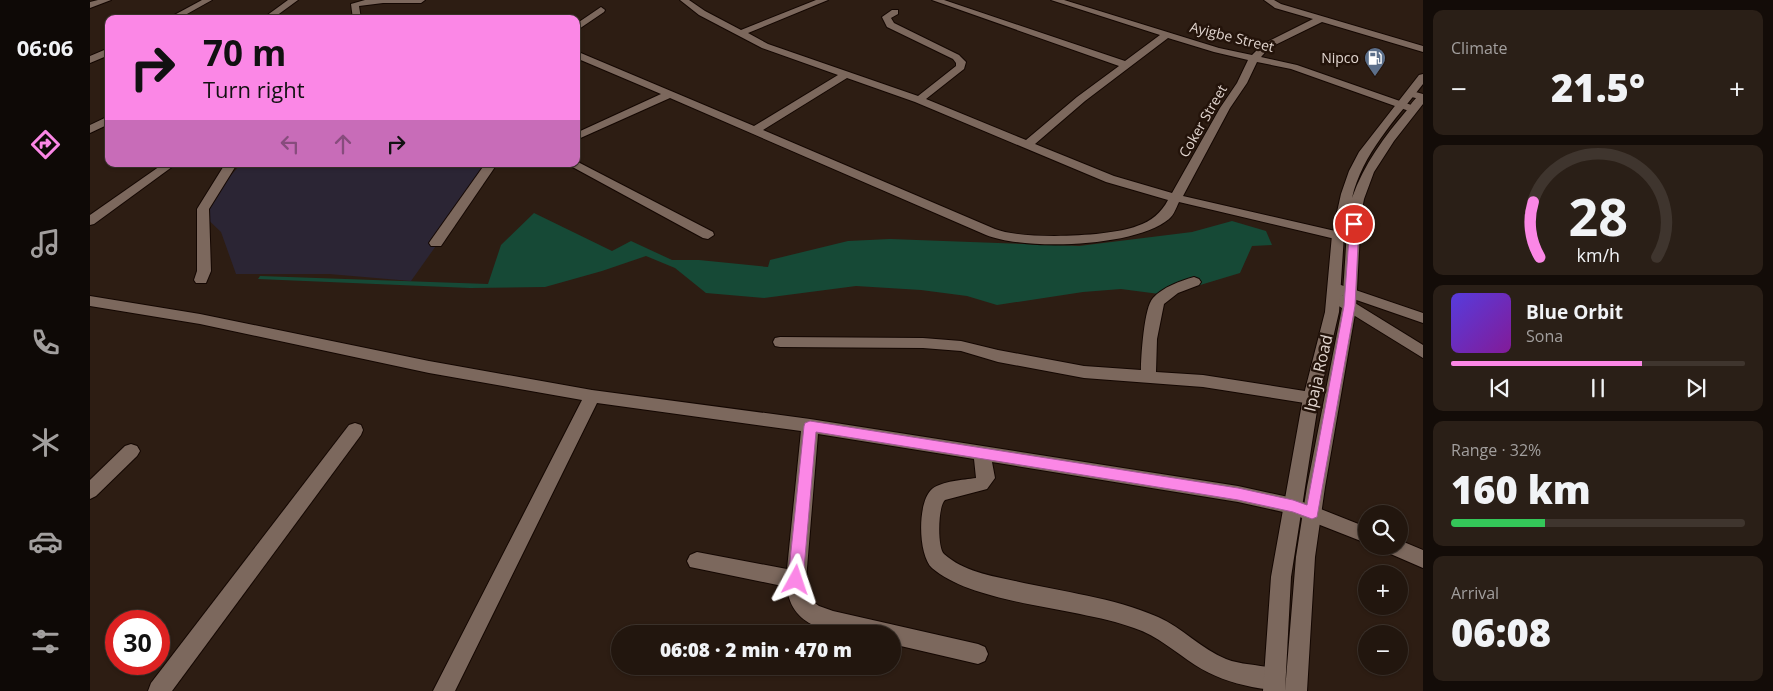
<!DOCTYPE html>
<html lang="en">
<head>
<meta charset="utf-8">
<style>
  :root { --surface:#22160e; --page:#2a1f17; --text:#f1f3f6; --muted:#a29f9e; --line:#3f352e; --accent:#fb87e6 }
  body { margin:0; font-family:"Open Sans",sans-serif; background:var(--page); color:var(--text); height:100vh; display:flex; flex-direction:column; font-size:19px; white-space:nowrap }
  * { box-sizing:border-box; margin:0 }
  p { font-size:16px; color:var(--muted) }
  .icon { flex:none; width:28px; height:28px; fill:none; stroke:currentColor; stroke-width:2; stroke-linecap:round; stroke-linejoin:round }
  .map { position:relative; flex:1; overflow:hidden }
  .details { display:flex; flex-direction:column; gap:10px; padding:10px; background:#130c08; width:350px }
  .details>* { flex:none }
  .top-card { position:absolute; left:15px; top:15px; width:475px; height:152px; border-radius:10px; box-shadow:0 1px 4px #0004,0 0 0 1px var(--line); background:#fb87e6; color:#111; overflow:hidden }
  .controls { position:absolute; left:1268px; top:505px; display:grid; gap:10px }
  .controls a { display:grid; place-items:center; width:50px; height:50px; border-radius:50%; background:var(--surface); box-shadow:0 1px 4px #0004,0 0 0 1px var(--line); font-size:25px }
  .speed { position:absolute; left:15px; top:610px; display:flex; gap:10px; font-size:25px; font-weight:700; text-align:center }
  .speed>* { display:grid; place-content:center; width:65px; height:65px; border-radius:50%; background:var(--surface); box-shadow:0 1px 4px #0004,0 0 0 1px var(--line); line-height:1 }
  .speed .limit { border:8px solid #d22; background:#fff; color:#111 }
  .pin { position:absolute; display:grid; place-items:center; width:42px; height:42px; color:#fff; margin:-21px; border:2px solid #fff; border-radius:50%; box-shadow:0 1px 5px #0007 }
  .me { position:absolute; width:55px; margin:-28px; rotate:5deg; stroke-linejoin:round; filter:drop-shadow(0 0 4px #0008) }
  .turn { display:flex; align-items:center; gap:18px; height:105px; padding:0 15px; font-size:22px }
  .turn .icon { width:65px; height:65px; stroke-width:2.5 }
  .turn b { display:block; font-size:35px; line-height:42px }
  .lanes { display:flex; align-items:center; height:48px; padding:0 15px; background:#0003; justify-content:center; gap:25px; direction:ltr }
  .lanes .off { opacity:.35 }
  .big { font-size:38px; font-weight:800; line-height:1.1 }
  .details .tile { flex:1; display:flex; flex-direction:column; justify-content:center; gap:8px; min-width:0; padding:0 18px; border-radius:10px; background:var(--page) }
  .details .dial { align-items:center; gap:0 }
  .dial svg { height:130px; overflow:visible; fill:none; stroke:var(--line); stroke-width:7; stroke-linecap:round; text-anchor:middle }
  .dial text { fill:var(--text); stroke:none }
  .song { display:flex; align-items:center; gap:15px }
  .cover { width:60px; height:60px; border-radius:8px; background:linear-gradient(135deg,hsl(250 70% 55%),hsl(290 70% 35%)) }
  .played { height:5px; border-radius:2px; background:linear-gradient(90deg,var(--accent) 65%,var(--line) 65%) }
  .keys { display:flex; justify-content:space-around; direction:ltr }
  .heat { display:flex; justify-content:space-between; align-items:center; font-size:28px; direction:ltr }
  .charge { height:8px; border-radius:4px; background:linear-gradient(90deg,#34c759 32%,var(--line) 0) }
  .trip { position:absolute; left:521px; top:625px; width:290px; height:50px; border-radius:25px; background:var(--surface); box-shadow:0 1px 4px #0004,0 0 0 1px var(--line); font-weight:800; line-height:50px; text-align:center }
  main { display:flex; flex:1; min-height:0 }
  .dock { display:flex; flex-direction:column; width:90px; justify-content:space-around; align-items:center; background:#0e0906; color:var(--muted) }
  .dock .icon { width:35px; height:35px }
  .dock .selected { color:var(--accent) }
  .dock b { font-size:22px; color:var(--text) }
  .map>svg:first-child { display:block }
  .industrial { fill:#2b2534 }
  .green { fill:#164936 }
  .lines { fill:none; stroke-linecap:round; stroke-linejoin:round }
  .street-casing { stroke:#140702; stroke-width:2 }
  .secondary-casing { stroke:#140702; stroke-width:2 }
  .street { fill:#7c685d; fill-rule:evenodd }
  .secondary { fill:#7c685d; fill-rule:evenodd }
  .route { fill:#fb87e6; stroke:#a35896 }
  .labels { text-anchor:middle; stroke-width:5; stroke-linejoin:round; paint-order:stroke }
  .far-street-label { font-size:14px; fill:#e1d5cf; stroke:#23130a }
  .far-poi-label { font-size:14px; fill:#e1d5cf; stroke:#23130a; text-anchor:end }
  .street-label { font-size:16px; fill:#e1d5cf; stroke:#23130a }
</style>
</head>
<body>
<main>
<nav class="dock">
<b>06:06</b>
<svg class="icon selected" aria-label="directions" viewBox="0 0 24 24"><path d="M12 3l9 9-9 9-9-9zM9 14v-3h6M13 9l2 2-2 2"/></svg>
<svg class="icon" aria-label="music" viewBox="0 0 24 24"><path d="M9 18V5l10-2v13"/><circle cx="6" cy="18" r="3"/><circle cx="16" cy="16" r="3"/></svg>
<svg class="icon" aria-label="phone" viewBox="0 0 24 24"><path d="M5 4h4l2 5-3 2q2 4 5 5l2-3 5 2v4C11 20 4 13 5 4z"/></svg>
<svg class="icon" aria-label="climate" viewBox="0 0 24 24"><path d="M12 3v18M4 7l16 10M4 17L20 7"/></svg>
<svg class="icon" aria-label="car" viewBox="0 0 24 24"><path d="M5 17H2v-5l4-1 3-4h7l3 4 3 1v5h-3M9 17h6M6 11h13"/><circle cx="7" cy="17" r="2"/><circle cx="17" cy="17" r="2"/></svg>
<svg class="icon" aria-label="filters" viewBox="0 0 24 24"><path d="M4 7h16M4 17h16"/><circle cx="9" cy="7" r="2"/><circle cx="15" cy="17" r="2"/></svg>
</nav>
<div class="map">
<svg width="1333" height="691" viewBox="0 0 1333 691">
  <rect width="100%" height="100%" fill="#2d1d13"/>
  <path class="industrial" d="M151 164H404L321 281 239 274H146L131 232 109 211Z"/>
  <path class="green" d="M444 213 522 251 541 241 582 260H609L678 267 680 260 758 241 800 239 989 246 1102 232 1142 221 1176 231 1182 245 1162 246 1150 273 1077 295 1031 289 993 292 907 305 877 296 831 290 766 286 674 298 616 293 585 268 556 256 512 271 455 287 380 288 168 279 170 276 398 284 411 245Z"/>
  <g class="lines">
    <g class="street-casing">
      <g id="street">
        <path d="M8 0H21L0 8V2Z"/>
        <path d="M112 0H122L88 19H77Z"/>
        <path d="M198 0H208L182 19H172Z"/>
        <path d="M275 0H335L331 3H293L269 6 271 19H263L261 4Z"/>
        <path d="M590 0H599L615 11 651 30 726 0H738L658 33 678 44 828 96 866 66V63L863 59 797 27 792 17 802 10H808V14L801 18 804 23 869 55 876 62 874 69 836 99 936 140 987 97 1029 66 842 0H854L1035 61 1070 35 961 0H974L1129 48 1162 55 1173 44 1223 19 1185 8 1174 0H1184L1191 4 1333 46V52L1232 22 1179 48 1171 57 1207 65 1327 107 1328 109 1323 112 1319 111 1201 69 1167 62 1157 83 1140 108 1093 196 1267 236 1268 239 1267 242 1262 243 1089 202C1086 208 1084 215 1079 219 1046 247 936 251 896 235L580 98 486 140V133L571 94 486 58V51L664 126 748 75 672 48 609 15ZM1078 38 1124 52 1158 60 1147 83 1130 108 1082 193 1024 176 945 144 995 101ZM757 78 825 102 1016 182 1078 200C1071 213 1062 221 1047 226 1019 237 933 240 905 229L673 130Z"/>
        <path d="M511 7 515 10 514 12 486 31V24Z"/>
        <path d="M19 48V55L0 63V56Z"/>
        <path d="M1322 91 1333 94V100L1318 96 1317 94Z"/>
        <path d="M19 116V124L0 133V125Z"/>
        <path d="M486 161 623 232 624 235 618 239 613 238 477 164H486Z"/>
        <path d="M73 164H86L4 224 0 225V215Z"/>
        <path d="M135 164H147L119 209 121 271 116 283H106L104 280 107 271V209Z"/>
        <path d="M395 164H407L351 246H341L339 243 341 240Z"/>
        <path d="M1104 277 1109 279 1111 282 1109 285 1088 293 1074 304 1067 339 1066 372 1113 375 1221 392 1227 394 1229 398 1227 402 1221 404 1113 387 994 378 908 362 871 351 833 348 690 347 685 346 683 342 685 338 690 337 833 338 871 341 908 350 994 366 1051 370C1051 357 1054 307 1063 298 1073 287 1090 281 1104 277Z"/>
        <path d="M1245 283 1333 313V323L1252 295 1333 345V358L1239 300 1237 297 1239 294 1243 292 1238 288 1240 285Z"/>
        <path d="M0 296 110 314 339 361 502 390 720 419 1148 486 1203 498 1276 527V543L1202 514 1148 502 902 462 905 478 897 489 855 500C848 506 847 547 854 554 873 571 901 576 925 581 973 592 1022 597 1068 617 1093 628 1111 649 1136 659 1154 666 1174 664 1192 671L1195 679 1192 687C1182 691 1172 689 1162 687 1142 683 1122 676 1105 665 1085 652 1068 636 1044 628 988 607 885 605 842 568 828 555 827 502 842 489 852 481 873 480 886 478L884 459 728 434 716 580 719 599 729 606 743 611 888 644 895 647 898 654 895 661 888 664 802 644V634C764 634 702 639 697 587L600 567 597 561 600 555 607 552 697 569 711 431 507 403 365 691H343L492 400 339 373 110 324 0 306Z"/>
        <path d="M265 423 271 425 273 430 271 435 82 691H58L61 683 259 425Z"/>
        <path d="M41 444 47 446 50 451 47 456 6 496 0 499V480L35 446Z"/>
        <path d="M1309 540 1333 550V568L1296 552 1294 546H1309Z"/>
      </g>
    </g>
    <g class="secondary-casing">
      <path id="secondary" d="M1333 74V84C1306 119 1272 154 1262 198 1274 164 1294 137 1317 110 1321 104 1326 96 1333 94V104L1304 141 1284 172 1274 199 1271 214 1266 308 1235 487 1225 557 1217 691H1195L1206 557 1217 487 1252 308 1258 216 1254 235 1249 312 1229 398 1201 577 1195 691H1173L1181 577 1213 398 1235 312 1242 235 1251 194 1259 171 1269 152 1329 75Z"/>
    </g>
    <use href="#street" class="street"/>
    <use href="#secondary" class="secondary"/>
  </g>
  <path class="route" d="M1264 221 1269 224 1265 306 1227 517 1222 519 1203 512 1148 500 726 432 713 580 711 585 706 587 701 585 698 580 714 426 715 423 720 421 1148 488 1203 500 1217 505 1254 306 1260 224Z"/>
  <defs>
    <g id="fuel-pin" transform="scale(1.125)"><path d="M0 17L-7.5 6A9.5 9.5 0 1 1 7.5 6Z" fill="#5c6f8a" stroke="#23130a"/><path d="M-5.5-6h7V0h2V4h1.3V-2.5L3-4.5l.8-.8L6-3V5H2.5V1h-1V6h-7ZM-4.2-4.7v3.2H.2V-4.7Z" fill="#fff"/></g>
  </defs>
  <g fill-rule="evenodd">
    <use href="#fuel-pin" x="1285" y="58"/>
  </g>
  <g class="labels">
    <g class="far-street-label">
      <text transform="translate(1142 37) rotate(14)" y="5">Ayigbe Street</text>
      <text transform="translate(1113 121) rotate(-60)" y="5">Coker Street</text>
    </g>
    <g class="far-poi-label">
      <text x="1269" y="63">Nipco</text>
    </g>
    <g class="street-label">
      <text transform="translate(1228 373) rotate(-77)" y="6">Ipaja Road</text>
    </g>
  </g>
</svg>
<div class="controls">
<a><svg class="icon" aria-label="search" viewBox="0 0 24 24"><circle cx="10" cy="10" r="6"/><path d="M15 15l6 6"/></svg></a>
<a>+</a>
<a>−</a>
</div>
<div class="speed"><div class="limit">30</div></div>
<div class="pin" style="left:1264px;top:224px;background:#d93025"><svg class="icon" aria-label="arrive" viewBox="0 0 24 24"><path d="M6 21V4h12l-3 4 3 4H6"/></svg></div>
<svg class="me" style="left:706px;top:580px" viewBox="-20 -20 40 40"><path d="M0-17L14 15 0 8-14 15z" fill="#fb87e6" stroke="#fff" stroke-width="4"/></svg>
<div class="trip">06:08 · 2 min · 470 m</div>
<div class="top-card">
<div class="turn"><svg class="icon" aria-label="right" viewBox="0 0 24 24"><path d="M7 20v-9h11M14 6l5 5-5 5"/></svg><div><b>70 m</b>Turn right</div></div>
<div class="lanes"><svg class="icon off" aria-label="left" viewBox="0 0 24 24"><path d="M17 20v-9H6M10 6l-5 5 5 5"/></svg><svg class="icon off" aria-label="ahead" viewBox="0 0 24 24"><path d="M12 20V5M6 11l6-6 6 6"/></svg><svg class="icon" aria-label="right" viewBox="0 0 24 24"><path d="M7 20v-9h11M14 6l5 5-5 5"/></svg></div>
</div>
</div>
<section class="details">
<div class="tile"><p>Climate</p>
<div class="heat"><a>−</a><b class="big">21.5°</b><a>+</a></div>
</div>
<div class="tile dial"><svg viewBox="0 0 100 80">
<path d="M14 69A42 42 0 1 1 86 69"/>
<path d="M14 69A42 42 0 0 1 10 35" stroke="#fb87e6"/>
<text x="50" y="56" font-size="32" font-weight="700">28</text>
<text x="50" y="72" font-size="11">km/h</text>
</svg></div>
<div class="tile">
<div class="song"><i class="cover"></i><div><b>Blue Orbit</b><p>Sona</p></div></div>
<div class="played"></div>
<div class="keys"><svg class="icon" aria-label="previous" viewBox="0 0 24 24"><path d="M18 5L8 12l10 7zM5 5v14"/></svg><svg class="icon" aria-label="pause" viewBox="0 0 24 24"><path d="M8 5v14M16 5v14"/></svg><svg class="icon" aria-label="next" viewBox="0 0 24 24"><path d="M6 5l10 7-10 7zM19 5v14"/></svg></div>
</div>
<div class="tile"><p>Range · 32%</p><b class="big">160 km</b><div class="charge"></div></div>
<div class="tile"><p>Arrival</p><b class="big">06:08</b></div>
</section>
</main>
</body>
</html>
